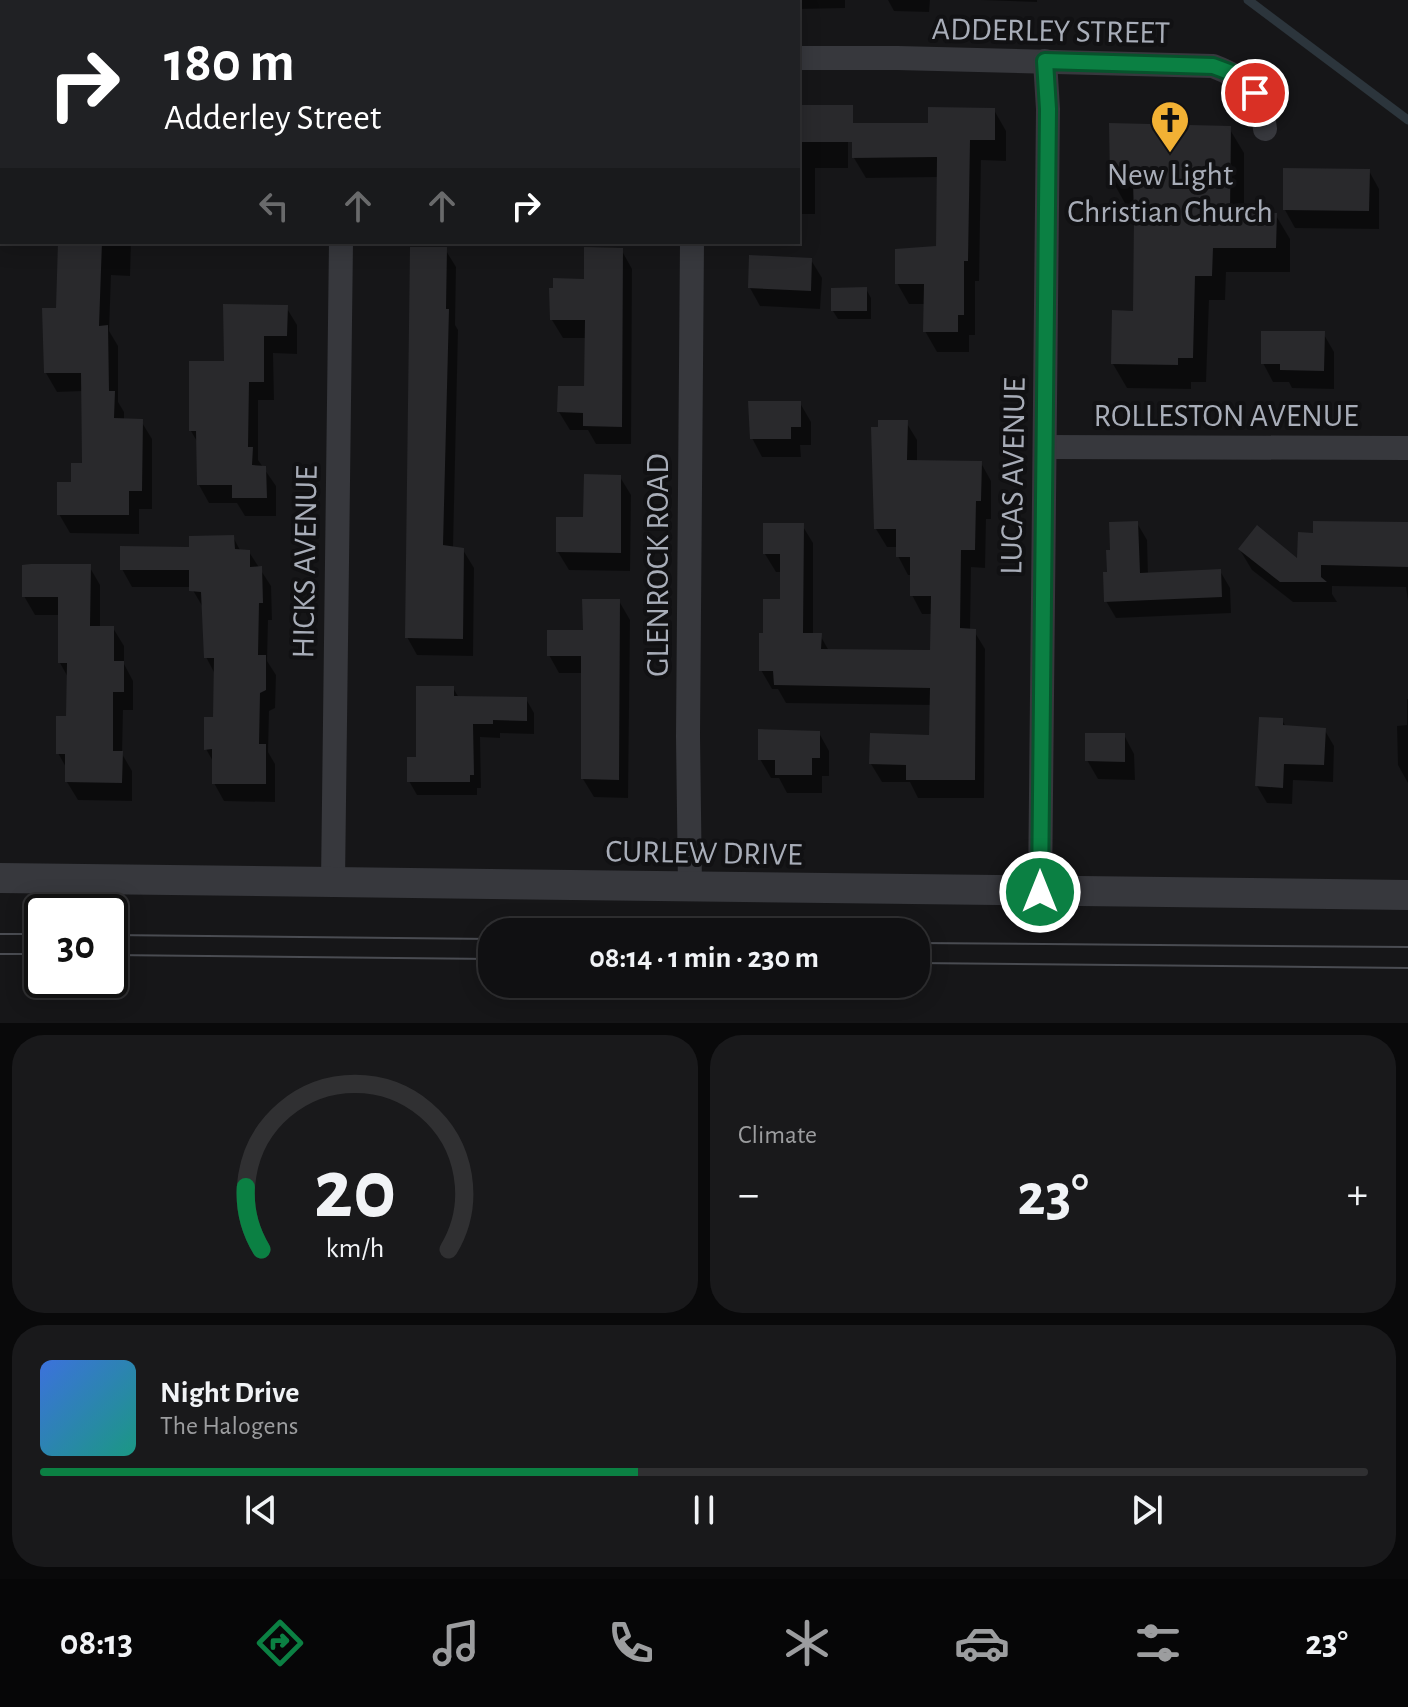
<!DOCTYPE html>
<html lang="en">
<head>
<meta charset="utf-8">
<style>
  :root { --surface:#101012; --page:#19191b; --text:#f1f3f6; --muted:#9c9d9f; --line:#303032; --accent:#0b8043 }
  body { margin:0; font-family:"Alegreya Sans",sans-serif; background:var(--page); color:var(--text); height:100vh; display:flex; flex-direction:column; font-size:30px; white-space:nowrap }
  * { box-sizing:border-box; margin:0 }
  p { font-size:26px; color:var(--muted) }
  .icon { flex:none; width:44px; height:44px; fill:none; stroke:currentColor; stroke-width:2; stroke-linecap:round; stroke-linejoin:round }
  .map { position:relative; height:1023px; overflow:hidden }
  .side { display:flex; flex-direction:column; gap:12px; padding:12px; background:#09090a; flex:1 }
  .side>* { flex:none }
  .guide { position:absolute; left:0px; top:0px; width:800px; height:244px; box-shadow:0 4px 20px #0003,0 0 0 2px var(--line); background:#202124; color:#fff; overflow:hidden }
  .speed { position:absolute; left:24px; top:894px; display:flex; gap:16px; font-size:40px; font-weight:700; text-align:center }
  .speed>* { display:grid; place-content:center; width:104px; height:104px; border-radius:50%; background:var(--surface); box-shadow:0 4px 20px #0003,0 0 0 2px var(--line); line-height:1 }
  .speed .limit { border:4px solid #111; border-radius:12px; background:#fff; color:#111 }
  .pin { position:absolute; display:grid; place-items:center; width:68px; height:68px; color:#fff; margin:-34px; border:4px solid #fff; border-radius:50%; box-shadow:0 2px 8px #0007 }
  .me { position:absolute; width:88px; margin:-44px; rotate:0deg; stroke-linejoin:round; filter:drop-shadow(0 0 6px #0008) }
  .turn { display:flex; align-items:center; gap:28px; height:168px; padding:0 32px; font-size:36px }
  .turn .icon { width:104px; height:104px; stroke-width:2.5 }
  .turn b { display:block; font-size:56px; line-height:68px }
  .lanes { display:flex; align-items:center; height:76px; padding:0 32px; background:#0003; justify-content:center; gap:40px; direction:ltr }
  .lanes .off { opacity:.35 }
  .big { font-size:60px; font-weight:700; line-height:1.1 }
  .side .tile { flex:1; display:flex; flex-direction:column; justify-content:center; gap:12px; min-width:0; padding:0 28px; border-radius:32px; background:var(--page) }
  .side .dial { align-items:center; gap:0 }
  .dial svg { height:208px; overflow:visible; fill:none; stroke:var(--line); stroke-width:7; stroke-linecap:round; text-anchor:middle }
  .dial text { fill:var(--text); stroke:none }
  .song { display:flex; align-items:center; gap:24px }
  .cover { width:96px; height:96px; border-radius:12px; background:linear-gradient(135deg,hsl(220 70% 55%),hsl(170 70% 35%)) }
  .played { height:8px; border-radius:4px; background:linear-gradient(90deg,var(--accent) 45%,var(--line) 45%) }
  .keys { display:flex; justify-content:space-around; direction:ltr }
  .heat { display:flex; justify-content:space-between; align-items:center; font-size:44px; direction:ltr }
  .side .tiles { flex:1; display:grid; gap:12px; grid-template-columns:1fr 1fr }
  .tile:last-child { grid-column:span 2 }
  .trip { position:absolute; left:478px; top:918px; width:452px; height:80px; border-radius:32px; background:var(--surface); box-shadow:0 4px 20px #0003,0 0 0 2px var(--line); font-weight:700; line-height:80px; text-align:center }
  .tabs { display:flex; height:128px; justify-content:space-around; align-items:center; background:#060607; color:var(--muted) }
  .tabs .icon { width:56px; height:56px }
  .tabs .on { color:var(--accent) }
  .tabs b { font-size:36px; color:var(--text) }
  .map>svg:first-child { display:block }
  .shadow { fill:#0007 }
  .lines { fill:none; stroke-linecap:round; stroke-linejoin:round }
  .stream { stroke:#2c353c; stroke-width:9 }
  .building { fill:#29292c }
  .minor { stroke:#37383d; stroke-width:24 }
  .tertiary { stroke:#37383d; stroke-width:30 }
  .tram { stroke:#4a4c52; stroke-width:2 }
  .route-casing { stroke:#07532c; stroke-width:20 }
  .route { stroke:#0b8043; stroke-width:14 }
  .labels { text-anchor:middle; stroke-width:8; stroke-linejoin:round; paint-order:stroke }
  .street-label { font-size:32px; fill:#a8adb8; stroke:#111113 }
  .poi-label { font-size:32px; fill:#a8adb8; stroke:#111113 }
</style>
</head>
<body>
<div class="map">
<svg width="1408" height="1023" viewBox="0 0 1408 1023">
  <rect width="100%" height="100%" fill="#161618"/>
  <g class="shadow">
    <path d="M35 0H79L78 2H35Z"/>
    <path d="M219 0H271V2Z"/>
    <path d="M421 0H635V2Z"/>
    <path d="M771 0H845V8L798 9V2Z"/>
    <path d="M888 0H930L929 12 894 11Z"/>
    <path d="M981 0H1037V2Z"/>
    <path d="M798 107 848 135V168H815V214H798Z"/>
    <path d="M994 110 1006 131V161L981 160 979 281H975V335H969V352H937L925 331V304H909L897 283 937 248 938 177 866 178 854 158 930 125Z"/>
    <path d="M1229 128 1244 153V214H1275L1290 239V272H1226L1225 300H1209L1206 382H1191V389L1127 388 1113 364 1135 313 1136 205H1126L1112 180Z"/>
    <path d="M1369 171 1379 189V229L1295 228 1285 210Z"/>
    <path d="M59 242H131L130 276 111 275 109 331 118 346V402L124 412V421H141L152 439V509H139V534L70 533 59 514 84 465 83 391 57 392 46 373 58 310Z"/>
    <path d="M240 242H307V244H241Z"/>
    <path d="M445 249 456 267 455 325 458 330 453 548 463 550 474 568 473 656 417 655 407 637Z"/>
    <path d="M622 251 632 269 631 444H596L588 430H570L559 412 586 388 587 338H563L552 320 586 281Z"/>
    <path d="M811 260 822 278 820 309 760 306 750 288Z"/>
    <path d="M866 289 871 298V319H838L833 311Z"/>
    <path d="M286 307 297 325V354L273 353 274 400H258V460L276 486V516H245L237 503H209L199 485 198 443 191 431 226 363Z"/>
    <path d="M1323 333 1334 352V389L1292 388 1289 382H1273L1263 363Z"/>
    <path d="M800 403 811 422V445H800L801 457H762L752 438Z"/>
    <path d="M906 422 917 440V462L981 463 991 481V519H986L985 568 971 567 970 630 974 631 985 649 984 798H918L910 782H882L871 764 931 737V705L786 703 778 689H772L761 670 765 635 782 601V572H776L765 554 802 525 813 543V635H820L829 651 932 652 933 614H922L912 595V575H908L898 556V547H887L876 529Z"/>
    <path d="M620 477 631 495 630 571 569 570 558 552Z"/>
    <path d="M1137 523 1147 540 1148 575 1220 571 1230 588 1231 613 1116 618 1106 601 1112 552Z"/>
    <path d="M1408 524V601L1406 587 1332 586V594L1337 602H1293L1252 570 1240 550 1299 562Z"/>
    <path d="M233 537 241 552H249L271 586 272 620H268L267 661 276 675 275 708 269 711 268 752 275 764V802L224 801 214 783V763L206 749 215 719 216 676 206 657 204 609 191 587H132L122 569Z"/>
    <path d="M89 566 100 585V628H113L124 646V664L133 681V710H123L122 754 132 771V801L78 800 67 782V769L58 753 68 718 69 679 60 663V615H35L24 596Z"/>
    <path d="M619 601 630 620 628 798 594 797 583 779V673H559L549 655 585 632Z"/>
    <path d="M453 688 459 698 526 699 534 713V734L500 733V738L480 737 481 788H477V795H417L409 781Z"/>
    <path d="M1407 699H1408V783L1398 765 1397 726 1407 725Z"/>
    <path d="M1282 720 1286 727 1324 729 1334 746 1333 782 1293 780 1292 804 1267 803 1257 786Z"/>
    <path d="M819 733 829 751V776H822V793H787L779 778H771L760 759Z"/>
    <path d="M1124 735 1134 754 1135 780 1098 779 1087 760Z"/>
  </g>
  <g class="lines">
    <path class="stream" d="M1248 0 1408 120"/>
  </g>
  <g class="building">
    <path d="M798 105H853V123H928V107L995 108V140H970L968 261H964V315H958V332H923L924 284H895V249L936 246 937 157 852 158V142H798Z"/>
    <path d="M1109 123 1231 126 1230 212 1277 213 1276 248H1213L1212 276H1195L1193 358H1178V365L1111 364 1112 310 1133 311 1134 218 1133 181H1110Z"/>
    <path d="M1283 168 1370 169 1369 211 1283 210Z"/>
    <path d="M58 242H102L99 326 108 325 109 391H115L114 418 143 419 142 491H129V515H57V482H71V463H82L81 373H44L42 308H56Z"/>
    <path d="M410 247H447L446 309H449L443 545 464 548 463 639 405 638Z"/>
    <path d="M584 247 623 248 622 427 583 426V413L557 412 558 386H584L585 320H550L549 288H553V278L584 279Z"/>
    <path d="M749 255 812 258 811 291 748 288Z"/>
    <path d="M867 287V311H831V288Z"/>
    <path d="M223 304 288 305 287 336H264V382H249L248 447H253L252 465 266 466 267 498H232V485H197L196 431H189V361H224Z"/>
    <path d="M1261 331H1325L1324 371 1280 370V364H1261Z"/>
    <path d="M748 401H801V427H791V439H750Z"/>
    <path d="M878 420H908L907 460 982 461 981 501H976L975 550H961L960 628 976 629 975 780H906V765L869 764 870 733 929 735 930 688 774 685 773 671H759V633H763V599H780V554H763V523H804L803 633H822L821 649 930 650 931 596H910V557H896V529H874L871 427H878Z"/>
    <path d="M584 474 621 475V553L556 552V517H583Z"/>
    <path d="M1138 521 1140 573 1221 569 1222 597 1104 602 1103 572H1107L1106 550H1110L1109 522Z"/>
    <path d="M1313 521 1408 522V567L1321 565V577L1327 582H1280L1238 549 1257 525 1297 558 1298 532 1313 533Z"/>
    <path d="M234 535 235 549 250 550V567L262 566 263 603H259L258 655H266V690L260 693 259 744H266V784H212V749L204 750V717H213L214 658H204L201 592 189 591V570H120V546L189 547V536Z"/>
    <path d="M31 564H91L90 626H114V661H124V692H113V751H123L122 783 65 782V754H56V716H66L67 663H58V597H22V565Z"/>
    <path d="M582 599H620L619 780 581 779V656H547V630H583Z"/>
    <path d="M416 686H454V696L527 697V721L493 720V724H473L474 775H470V782H407V757H416Z"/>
    <path d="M1259 717 1283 718V725L1326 728 1324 765 1284 764 1283 788 1255 786Z"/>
    <path d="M758 729 820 731V758H812V775H775V760H758Z"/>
    <path d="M1085 733H1125V762L1085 761Z"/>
  </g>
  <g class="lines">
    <g class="minor">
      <path d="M341 2V0"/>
      <path d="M694 2V0"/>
      <path d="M0 53H2"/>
      <path d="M798 58H897L1213 66C1247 79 1261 92 1265 129"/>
      <path d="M1045 447 1408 448"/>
      <path d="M333 882 341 242"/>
      <path d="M690 888 688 736 692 242"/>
      <path d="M1040 892 1048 109 1045 61"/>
    </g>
    <path class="tertiary" d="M0 878 1408 895"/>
    <g class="tram">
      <path d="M0 934H42"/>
      <path d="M110 935 492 939"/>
      <path d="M916 943 1408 947"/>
      <path d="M0 954H42"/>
      <path d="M110 955 492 959"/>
      <path d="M916 963 1408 968"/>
    </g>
  </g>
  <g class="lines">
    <g class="route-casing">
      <path id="route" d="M1040 892 1048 109 1045 61 1213 66 1237 75 1255 93"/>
    </g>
    <use href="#route" class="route"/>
  </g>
  <defs>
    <g id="church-pin" transform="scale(2)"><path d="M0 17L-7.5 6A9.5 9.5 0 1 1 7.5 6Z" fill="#f2b134" stroke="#111113"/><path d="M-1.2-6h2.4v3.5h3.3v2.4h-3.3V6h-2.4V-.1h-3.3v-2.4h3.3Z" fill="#111"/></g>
  </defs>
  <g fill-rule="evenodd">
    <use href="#church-pin" x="1170" y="120"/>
  </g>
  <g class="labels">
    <g class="street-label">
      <text transform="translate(1051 30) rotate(1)" y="11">ADDERLEY STREET</text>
      <text x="1226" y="426">ROLLESTON AVENUE</text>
      <text transform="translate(1012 476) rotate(-89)" y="11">LUCAS AVENUE</text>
      <text transform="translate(304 562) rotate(-89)" y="11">HICKS AVENUE</text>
      <text transform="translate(657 565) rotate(-90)" y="11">GLENROCK ROAD</text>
      <text transform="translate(704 852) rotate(1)" y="11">CURLEW DRIVE</text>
    </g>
    <g class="poi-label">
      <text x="1170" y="185">New Light<tspan x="1170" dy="37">Christian Church</tspan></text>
    </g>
  </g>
</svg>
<div class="speed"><div class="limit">30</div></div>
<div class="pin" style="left:1255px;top:93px;background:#d93025"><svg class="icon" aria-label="arrive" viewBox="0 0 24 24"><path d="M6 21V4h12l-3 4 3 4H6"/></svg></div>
<svg class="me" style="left:1040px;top:892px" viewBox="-20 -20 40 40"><circle r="17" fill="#0b8043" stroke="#fff" stroke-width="3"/><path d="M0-11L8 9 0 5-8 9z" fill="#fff"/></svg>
<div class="trip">08:14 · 1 min · 230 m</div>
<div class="guide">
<div class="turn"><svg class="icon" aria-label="right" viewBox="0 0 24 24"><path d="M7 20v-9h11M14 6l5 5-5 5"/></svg><div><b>180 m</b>Adderley Street</div></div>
<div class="lanes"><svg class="icon off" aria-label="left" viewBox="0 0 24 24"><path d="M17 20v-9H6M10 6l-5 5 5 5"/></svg><svg class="icon off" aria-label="ahead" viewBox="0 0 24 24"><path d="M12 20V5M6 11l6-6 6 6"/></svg><svg class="icon off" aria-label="ahead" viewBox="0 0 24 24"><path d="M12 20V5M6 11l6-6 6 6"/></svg><svg class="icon" aria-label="right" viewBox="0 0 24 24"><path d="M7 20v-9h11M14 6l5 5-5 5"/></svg></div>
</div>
</div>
<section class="side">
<div class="tiles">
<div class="tile dial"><svg viewBox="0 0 100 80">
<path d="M14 69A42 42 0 1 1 86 69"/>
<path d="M14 69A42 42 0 0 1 8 45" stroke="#0b8043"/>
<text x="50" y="56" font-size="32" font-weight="700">20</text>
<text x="50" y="72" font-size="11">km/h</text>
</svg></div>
<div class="tile"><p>Climate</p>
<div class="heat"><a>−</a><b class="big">23°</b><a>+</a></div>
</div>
<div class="tile">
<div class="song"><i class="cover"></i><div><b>Night Drive</b><p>The Halogens</p></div></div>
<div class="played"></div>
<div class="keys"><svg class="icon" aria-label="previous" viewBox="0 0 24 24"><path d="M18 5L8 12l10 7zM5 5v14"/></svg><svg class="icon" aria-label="pause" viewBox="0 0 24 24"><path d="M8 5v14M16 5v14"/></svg><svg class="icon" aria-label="next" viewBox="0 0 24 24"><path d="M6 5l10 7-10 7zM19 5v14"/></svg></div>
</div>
</div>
</section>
<nav class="tabs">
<b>08:13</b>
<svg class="icon on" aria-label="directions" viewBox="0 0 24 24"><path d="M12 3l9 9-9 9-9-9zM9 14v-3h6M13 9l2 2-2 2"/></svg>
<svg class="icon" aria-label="music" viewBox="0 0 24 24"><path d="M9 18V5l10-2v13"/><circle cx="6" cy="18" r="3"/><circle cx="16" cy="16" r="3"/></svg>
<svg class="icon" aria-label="phone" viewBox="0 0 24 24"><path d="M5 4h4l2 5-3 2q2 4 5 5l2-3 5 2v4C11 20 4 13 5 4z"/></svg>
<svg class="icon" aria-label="climate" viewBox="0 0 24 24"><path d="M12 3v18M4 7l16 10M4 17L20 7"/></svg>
<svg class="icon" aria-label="car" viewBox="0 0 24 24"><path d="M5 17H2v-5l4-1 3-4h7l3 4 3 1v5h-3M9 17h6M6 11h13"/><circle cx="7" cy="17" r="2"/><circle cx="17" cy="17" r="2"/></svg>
<svg class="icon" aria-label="filters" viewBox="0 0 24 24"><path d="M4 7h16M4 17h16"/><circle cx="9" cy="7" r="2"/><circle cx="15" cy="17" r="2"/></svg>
<b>23°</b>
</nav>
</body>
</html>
